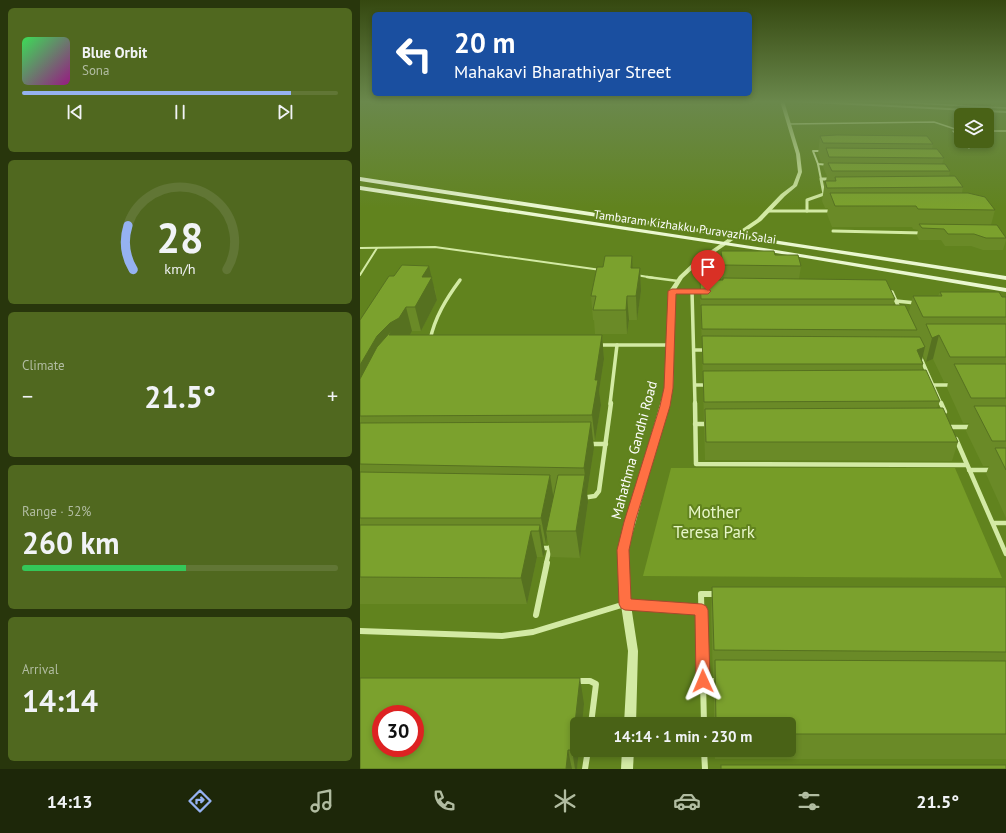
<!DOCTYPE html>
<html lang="en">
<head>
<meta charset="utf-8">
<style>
  :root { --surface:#496216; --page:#50681f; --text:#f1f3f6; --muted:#b1bca1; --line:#617635; --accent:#95b2f1 }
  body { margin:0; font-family:"PT Sans",sans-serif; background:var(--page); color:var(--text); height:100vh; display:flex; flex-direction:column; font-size:15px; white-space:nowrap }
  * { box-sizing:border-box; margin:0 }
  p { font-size:13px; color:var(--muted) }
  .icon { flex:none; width:22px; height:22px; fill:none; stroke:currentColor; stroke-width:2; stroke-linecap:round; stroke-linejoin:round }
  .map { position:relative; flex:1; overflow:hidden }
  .drawer { display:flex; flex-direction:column; gap:8px; padding:8px; background:#28360c; width:360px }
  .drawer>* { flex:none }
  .guide { position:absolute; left:12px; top:12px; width:380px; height:84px; border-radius:6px; box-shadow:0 2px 6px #0003; background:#1a4fa0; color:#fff; overflow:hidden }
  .buttons { position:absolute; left:594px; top:108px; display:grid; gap:8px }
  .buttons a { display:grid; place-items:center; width:40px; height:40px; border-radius:6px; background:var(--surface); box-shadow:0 2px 6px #0003; font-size:20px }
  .speed { position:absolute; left:12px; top:705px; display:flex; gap:8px; font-size:20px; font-weight:700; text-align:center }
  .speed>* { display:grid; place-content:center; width:52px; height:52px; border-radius:50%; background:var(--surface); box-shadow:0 2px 6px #0003; line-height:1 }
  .speed .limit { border:6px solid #d22; background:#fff; color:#111 }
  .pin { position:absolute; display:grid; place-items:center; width:34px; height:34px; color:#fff; margin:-41px -17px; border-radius:50% 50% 50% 0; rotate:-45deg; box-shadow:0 0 4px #0007 }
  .pin .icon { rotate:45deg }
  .me { position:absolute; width:44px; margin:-22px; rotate:359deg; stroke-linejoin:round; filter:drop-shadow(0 0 3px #0008) }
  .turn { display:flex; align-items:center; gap:14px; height:84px; padding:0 16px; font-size:18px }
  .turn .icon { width:52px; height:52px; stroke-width:2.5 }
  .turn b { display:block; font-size:28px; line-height:34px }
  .big { font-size:30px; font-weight:700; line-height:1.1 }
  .drawer .card { flex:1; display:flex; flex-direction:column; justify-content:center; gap:6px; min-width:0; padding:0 14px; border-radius:6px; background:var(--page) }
  .drawer .dial { align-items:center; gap:0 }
  .dial svg { height:104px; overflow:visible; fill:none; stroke:var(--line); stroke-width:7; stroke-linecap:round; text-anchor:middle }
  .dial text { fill:var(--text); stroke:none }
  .song { display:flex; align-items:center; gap:12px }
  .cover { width:48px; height:48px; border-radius:6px; background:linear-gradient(135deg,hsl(130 70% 55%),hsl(310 70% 35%)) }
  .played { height:4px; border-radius:2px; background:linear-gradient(90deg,var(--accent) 85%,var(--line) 85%) }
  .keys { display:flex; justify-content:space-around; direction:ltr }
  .heat { display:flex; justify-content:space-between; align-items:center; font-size:22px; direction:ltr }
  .charge { height:6px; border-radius:3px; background:linear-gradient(90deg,#34c759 52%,var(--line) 0) }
  .trip { position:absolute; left:210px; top:717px; width:226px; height:40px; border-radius:6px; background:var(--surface); box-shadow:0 2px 6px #0003; font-weight:700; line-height:40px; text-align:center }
  .dock { display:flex; height:64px; justify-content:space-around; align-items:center; background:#1d2709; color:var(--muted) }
  .dock .icon { width:28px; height:28px }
  .dock .on { color:var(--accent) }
  .dock b { font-size:18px; color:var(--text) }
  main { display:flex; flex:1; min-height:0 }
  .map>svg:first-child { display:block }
  .green { fill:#769c27 }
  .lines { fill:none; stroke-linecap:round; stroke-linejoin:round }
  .service-far2 { stroke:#d3eaa4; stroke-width:1.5 }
  .service-far1 { stroke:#d3eaa4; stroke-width:2 }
  .service { stroke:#d3eaa4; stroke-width:2.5 }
  .minor-far4 { stroke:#d3eaa4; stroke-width:2 }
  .minor-far3 { stroke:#d3eaa4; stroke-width:3 }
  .minor-far2 { stroke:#d3eaa4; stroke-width:3.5 }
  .minor-far1 { stroke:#d3eaa4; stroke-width:4.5 }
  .minor { stroke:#d3eaa4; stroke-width:6 }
  .tertiary { fill:#d3eaa4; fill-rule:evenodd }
  .secondary { fill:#eaf7d0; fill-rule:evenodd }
  .wall { fill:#6a8a27 }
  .shaded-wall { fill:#567120 }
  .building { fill:#7ba12d; stroke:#567120; fill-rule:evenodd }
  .route { fill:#ff7043; stroke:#a6492c }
  .labels { text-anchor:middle; stroke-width:4; stroke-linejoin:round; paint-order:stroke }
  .far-street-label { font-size:12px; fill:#fff; stroke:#61831e }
  .street-label { font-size:14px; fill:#fff; stroke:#61831e }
  .near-park-label { font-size:17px; fill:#e8f7c9; stroke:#61831e }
</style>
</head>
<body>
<main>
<section class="drawer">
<div class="card">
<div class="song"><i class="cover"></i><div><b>Blue Orbit</b><p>Sona</p></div></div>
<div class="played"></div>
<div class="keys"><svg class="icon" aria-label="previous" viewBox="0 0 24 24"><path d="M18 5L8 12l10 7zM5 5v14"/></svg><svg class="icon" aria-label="pause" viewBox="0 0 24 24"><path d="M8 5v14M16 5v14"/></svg><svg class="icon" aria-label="next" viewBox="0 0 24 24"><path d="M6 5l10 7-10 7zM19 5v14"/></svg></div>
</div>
<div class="card dial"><svg viewBox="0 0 100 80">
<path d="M14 69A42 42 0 1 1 86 69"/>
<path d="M14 69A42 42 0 0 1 10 35" stroke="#95b2f1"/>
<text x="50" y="56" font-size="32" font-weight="700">28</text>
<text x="50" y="72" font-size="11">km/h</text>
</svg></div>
<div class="card"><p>Climate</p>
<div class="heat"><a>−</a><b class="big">21.5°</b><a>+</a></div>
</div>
<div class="card"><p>Range · 52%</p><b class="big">260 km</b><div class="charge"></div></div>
<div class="card"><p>Arrival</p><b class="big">14:14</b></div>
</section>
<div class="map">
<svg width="646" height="769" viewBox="0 0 646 769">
  <rect width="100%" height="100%" fill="#61831e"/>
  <path class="green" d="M311 468H595L642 578 283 576Z"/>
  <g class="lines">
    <g class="service-far2">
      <path d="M514 101 646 108"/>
      <path d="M430 124 574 122 601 131"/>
      <path d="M593 131 601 139"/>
      <path d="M627 131H646"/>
      <path d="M603 141 609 148"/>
    </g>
    <g class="service-far1">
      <path d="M0 248 75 247 241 270"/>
      <path d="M0 275 17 248"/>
      <path d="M276 275 294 278"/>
    </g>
    <path class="service" d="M287 277 318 281"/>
    <g class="minor-far4">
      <path d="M435 101 646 112"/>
      <path d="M464 151H453L458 164 469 165"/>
      <path d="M458 164 461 179"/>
    </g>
    <g class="minor-far3">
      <path d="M467 194H464L461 179H471"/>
      <path d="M409 211H473"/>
      <path d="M447 211V200L464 194"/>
      <path d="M473 231 563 233"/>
    </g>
    <g class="minor-far2">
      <path d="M312 291H344"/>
      <path d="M332 291 335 404"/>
      <path d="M526 292H532L540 310"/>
      <path d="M536 301 556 303"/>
      <path d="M70 340C75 317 86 299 100 280"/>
      <path d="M238 345H310"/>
      <path d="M334 350H347"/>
      <path d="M560 356 581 404"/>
      <path d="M335 385H348"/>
      <path d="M571 385H592"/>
      <path d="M250 404 257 345"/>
    </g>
    <g class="minor-far1">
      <path d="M335 403 336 464 607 465"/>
      <path d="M581 403 585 412"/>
      <path d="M335 424H349"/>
      <path d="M591 427H613"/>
      <path d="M596 439 646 554"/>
      <path d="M229 444H246"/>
      <path d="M609 470H633"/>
      <path d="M222 498 235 496 239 491 251 403"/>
      <path d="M633 523H646"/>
      <path d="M178 548H190"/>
      <path d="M186 564 190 547"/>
    </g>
    <g class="minor">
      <path d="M176 615 187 563"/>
      <path d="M0 631 142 636 173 632 265 604 341 610"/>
      <path d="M216 681H230L236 684 231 724"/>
      <path d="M343 681H359"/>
      <path d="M344 724 341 594H357"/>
      <path d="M344 750 345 769"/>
      <path d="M225 769 228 750"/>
    </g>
    <g class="tertiary">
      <path d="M420 101H424L440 154 442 172 437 186 425 196 401 221 338 264 323 278 315 291 313 387 268 550 269 592 278 651 276 724H264L268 651 259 592 258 550 305 387 309 291 319 276 334 262 397 219 421 194 433 185 438 172 436 154Z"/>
      <path d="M262 750H274L273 769H261Z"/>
    </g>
    <g class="secondary">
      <path d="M0 177C215 210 431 242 646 276V280C431 245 215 214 0 181Z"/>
      <path d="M0 186 404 248 646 288V292L404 251 0 190Z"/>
    </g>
  </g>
  <g class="wall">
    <path d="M460 136 573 144 572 149 584 158 582 164 590 171 589 176 603 187 602 193 635 210 631 225 646 237V240L643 250H623L611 246H585L581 240H559L557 236 558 230 553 229 552 227H472L467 214 468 208H465L462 201 465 181H466L467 176 463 167 464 162H461L458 154Z"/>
    <path d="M361 251 415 255 441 266 439 279 535 299 533 305 549 312 553 296H578L580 292 646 297V518L626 474 629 466H623L606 431 609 423H603L587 388 588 382H584L573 359 566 362 563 355 562 360 563 364 562 370 580 401 577 408 598 442 592 461 345 460 342 347 340 296V280H361Z"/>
    <path d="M272 268H280L281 291 277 320H269L267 334H235L234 320H233L231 296Z"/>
    <path d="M75 288 77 300 61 331H52L50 335H242L244 359 239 391 241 405 235 440H233L234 448 227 493 228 502 220 558 191 557 187 537 186 544H183L185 552 183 557H177L167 604H0V320Z"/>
    <path d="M352 587H646V759H355L354 750H429V724H354V677H353L351 614Z"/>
    <path d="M224 704 217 750H219L217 769H0Z"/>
  </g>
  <g class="shaded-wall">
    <path d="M272 256 273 279 271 268Z"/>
    <path d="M69 266 77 300 61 331 55 307 62 277Z"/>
    <path d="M280 268 281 291 277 320 276 296Z"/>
    <path d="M267 296 269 320 267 334 266 310Z"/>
    <path d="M46 307 52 331 46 342 0 405V365L17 336Z"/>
    <path d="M242 335 244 359 239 391 241 405 235 440 232 415 235 380Z"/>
    <path d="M579 335 573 359 566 362 572 338Z"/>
    <path d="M565 347 561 364 557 350Z"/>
    <path d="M231 422 234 448 227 493 228 502 220 558 216 531 225 477 224 468Z"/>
    <path d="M190 475 194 501 186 531 187 537 186 544 181 518Z"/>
    <path d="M180 525 185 552 183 557 179 531Z"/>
    <path d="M171 531 177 557 167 604 161 578Z"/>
    <path d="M220 678 224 704 222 724H217V750H219L217 769H215L212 750Z"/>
    <path d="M208 750 212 769H206Z"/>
  </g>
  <g class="building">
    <path d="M477 135 567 136 573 144 463 143 460 136Z"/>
    <path d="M466 148 577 149 584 158 469 157Z"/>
    <path d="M468 163H472L585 164 590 171H472Z"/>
    <path d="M595 176 603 187 467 188 465 181H476L475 177Z"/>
    <path d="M470 193H608L625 197 635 210 558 209 556 206H475Z"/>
    <path d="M559 224 637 225 646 238H626L614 234H588L584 229 562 228Z"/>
    <path d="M361 251H414L415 255H438L441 266 363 265Z"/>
    <path d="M245 256H272L271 268H280L276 296H267L266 310H233L236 296H231L237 267H243Z"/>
    <path d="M42 265 69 266 62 277H72L55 307H46L39 318 30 323 17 336 0 365V320L29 276H34Z"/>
    <path d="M363 278 526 280 535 299H341L340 280H363Z"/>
    <path d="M580 292H639L642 297H646V317H563L553 296H582Z"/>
    <path d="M341 305H545L557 330 342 329Z"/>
    <path d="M566 324H646V357H590L579 335 572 338Z"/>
    <path d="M33 329 29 335H242L235 380H238L232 415 0 416V379L17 347Z"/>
    <path d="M342 336 560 337 565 347 557 350 563 364H343Z"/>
    <path d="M594 364H646V398H611Z"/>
    <path d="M566 370 580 401 344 402 343 371Z"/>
    <path d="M614 406H646V441H632Z"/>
    <path d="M583 408 598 442H346L345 409Z"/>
    <path d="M231 422 224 468 0 464V423Z"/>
    <path d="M635 448H646V470Z"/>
    <path d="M0 472 190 475 181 518H0Z"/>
    <path d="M198 475H225L216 531H186Z"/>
    <path d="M0 525H180L179 531H171L161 578 0 577Z"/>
    <path d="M352 587H646V652L354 650Z"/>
    <path d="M355 660 646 661V734H429V724H356Z"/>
    <path d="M0 678H220L212 750H208L206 769H0ZM21 714H55V748H21Z"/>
    <rect x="361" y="765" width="285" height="4"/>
  </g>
  <linearGradient id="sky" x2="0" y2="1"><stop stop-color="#354810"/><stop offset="0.49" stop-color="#6a884c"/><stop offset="1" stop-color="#6a884c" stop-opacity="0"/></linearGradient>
  <rect width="646" height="208" fill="url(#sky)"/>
  <path class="route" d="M312 289H348L351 291 348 294H316L313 388 310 406 275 522 269 550 271 599 342 604 346 606 348 610 350 681 348 686 343 688 338 686 336 681 335 615 265 610 261 608 259 604 257 550 264 522 300 406 304 388 308 291Z"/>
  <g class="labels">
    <g class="far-street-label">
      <text transform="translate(325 227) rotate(8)" y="4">Tambaram Kizhakku Puravazhi Salai</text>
    </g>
    <g class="street-label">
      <text transform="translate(274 450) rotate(-75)" y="5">Mahathma Gandhi Road</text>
    </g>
    <g class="near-park-label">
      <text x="354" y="518">Mother<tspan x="354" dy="20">Teresa Park</tspan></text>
    </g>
  </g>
</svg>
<div class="buttons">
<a><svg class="icon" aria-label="layers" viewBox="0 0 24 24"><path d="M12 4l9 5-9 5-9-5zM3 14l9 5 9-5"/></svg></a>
</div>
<div class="speed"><div class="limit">30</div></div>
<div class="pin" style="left:348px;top:291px;background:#d93025"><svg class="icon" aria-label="arrive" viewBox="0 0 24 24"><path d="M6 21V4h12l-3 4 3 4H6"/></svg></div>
<svg class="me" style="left:343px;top:681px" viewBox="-20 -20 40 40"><path d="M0-17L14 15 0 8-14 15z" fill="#ff7043" stroke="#fff" stroke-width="4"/></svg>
<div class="trip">14:14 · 1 min · 230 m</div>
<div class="guide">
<div class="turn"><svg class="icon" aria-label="left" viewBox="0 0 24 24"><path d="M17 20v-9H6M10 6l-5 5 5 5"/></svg><div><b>20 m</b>Mahakavi Bharathiyar Street</div></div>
</div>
</div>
</main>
<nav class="dock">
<b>14:13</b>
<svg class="icon on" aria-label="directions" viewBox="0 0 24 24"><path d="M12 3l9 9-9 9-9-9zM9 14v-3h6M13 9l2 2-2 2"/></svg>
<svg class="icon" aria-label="music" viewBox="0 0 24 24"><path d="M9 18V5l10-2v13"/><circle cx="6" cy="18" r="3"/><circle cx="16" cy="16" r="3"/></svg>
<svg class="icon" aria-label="phone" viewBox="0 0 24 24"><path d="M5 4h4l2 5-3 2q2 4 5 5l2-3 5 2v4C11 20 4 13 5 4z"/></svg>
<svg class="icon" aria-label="climate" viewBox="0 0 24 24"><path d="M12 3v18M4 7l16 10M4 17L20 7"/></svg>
<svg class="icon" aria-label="car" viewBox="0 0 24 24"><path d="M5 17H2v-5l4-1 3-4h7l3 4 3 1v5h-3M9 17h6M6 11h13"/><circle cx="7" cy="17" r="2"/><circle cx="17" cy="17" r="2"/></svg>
<svg class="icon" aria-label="filters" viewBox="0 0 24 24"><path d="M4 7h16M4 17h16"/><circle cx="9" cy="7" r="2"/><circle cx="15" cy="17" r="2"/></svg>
<b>21.5°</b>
</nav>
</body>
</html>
